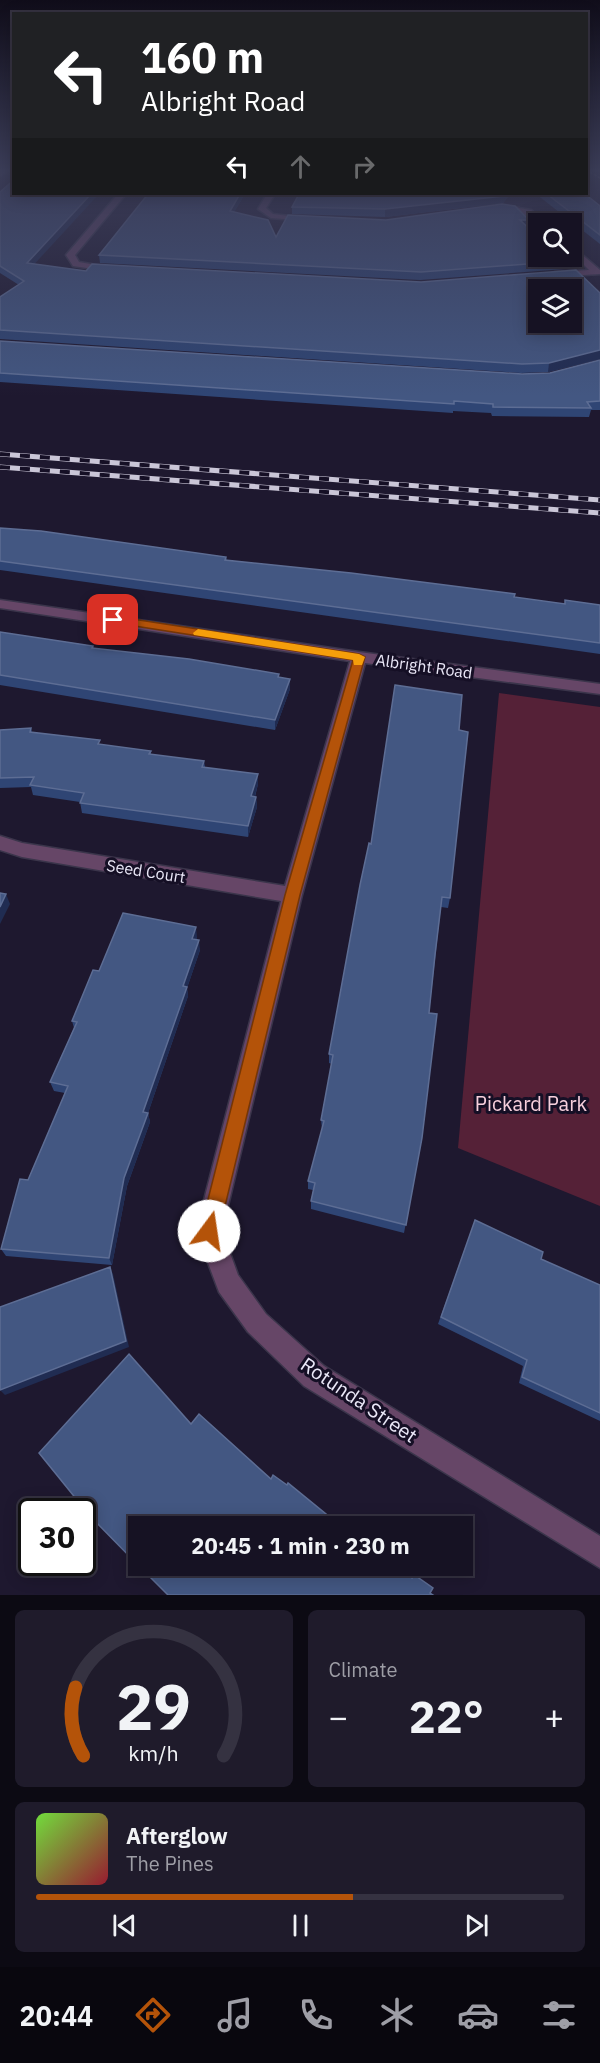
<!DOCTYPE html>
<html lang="en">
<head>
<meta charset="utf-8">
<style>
  :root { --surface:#161223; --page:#1f1b2b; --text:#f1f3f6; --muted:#9e9ea6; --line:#353241; --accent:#b45309 }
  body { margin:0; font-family:"IBM Plex Sans",sans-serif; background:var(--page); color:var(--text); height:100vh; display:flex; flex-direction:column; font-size:22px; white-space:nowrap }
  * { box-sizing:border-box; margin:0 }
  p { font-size:20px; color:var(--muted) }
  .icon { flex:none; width:33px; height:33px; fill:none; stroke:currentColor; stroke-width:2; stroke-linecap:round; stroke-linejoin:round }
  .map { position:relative; height:1595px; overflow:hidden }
  .side { display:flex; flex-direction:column; gap:15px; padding:15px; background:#0c0a13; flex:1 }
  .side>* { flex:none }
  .top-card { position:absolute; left:12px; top:12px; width:576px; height:183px; border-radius:0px; box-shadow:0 3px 15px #0003,0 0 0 2px var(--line); background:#202124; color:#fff; overflow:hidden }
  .fabs { position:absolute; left:528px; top:213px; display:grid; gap:12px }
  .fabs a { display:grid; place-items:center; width:54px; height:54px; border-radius:0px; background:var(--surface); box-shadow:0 3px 15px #0003,0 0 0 2px var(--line); font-size:30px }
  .speed { position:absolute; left:18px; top:1498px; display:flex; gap:12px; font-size:30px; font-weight:700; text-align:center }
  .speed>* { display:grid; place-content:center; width:78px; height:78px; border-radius:50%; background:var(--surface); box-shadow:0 3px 15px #0003,0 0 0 2px var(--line); line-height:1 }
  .speed .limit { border:3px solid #111; border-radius:9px; background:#fff; color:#111 }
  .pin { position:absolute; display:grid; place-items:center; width:51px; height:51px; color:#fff; margin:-26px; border-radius:12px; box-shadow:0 3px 9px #0006 }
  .me { position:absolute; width:66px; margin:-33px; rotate:14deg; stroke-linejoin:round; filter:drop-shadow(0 0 4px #0008) }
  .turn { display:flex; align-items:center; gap:21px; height:126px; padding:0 30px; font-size:27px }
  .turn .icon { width:78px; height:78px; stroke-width:2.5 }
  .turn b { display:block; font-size:42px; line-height:51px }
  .lanes { display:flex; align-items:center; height:57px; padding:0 30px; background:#0003; justify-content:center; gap:30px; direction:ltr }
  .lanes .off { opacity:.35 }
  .big { font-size:45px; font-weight:700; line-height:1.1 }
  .side .widget { flex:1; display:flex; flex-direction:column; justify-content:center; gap:9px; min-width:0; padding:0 21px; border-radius:9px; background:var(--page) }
  .side .dial { align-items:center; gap:0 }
  .dial svg { height:156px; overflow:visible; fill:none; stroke:var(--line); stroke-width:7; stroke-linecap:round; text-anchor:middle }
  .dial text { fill:var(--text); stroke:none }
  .song { display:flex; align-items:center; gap:18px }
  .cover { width:72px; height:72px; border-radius:9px; background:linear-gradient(135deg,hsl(100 70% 55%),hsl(350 70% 35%)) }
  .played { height:6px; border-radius:3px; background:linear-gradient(90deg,var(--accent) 60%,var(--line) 60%) }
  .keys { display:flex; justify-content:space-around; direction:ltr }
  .heat { display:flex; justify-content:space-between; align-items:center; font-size:33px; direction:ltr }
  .side .tiles { flex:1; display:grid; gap:15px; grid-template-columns:1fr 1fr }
  .widget:last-child { grid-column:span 2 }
  .trip { position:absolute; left:128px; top:1516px; width:345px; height:60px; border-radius:0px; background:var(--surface); box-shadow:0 3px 15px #0003,0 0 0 2px var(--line); font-weight:700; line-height:60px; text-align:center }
  .dock { display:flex; height:96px; justify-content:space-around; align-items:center; background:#09070e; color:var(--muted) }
  .dock .icon { width:42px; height:42px }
  .dock .current { color:var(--accent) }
  .dock b { font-size:27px; color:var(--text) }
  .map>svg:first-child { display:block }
  .green { fill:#552137 }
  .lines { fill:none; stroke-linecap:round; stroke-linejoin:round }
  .minor-casing { stroke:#3b354b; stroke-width:3 }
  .path { stroke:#777286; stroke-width:1.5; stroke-dasharray:3 1.5; stroke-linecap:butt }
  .minor { fill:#664667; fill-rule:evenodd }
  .rail-casing { stroke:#cac6d7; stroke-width:5 }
  .rail { stroke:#150f25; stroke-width:4; stroke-dasharray:10; stroke-linecap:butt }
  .wall { fill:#2f4574 }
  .shaded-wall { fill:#202c52 }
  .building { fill:#435782; stroke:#5d6d94; stroke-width:1.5; fill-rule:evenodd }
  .route { fill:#b45309; stroke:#753606; stroke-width:1.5 }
  .slow { fill:#f59e0b }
  .labels { text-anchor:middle; stroke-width:6; stroke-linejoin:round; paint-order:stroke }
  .street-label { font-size:16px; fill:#eae7f7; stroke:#150f25 }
  .near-park-label { font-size:20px; fill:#f7cfdc; stroke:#150f25 }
  .near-street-label { font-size:20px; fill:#eae7f7; stroke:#150f25 }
</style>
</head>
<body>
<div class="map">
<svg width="600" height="1595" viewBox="0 0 600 1595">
  <rect width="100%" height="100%" fill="#1e182f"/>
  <path class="green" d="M499 693 600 707V1206L458 1148Z"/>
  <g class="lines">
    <g class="minor-casing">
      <g id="minor">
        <path d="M0 172H6L0 176Z"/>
        <path d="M118 194H126L75 255 79 262 119 269 114 272 73 266 66 255Z"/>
        <path d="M267 194H275L266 208 273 214 313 219 309 221 271 218 258 209Z"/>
        <path d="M502 205 531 210 549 224H539L519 211 490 208Z"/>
        <path d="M572 246 600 270V274L552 277V273L555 272 589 270 572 253Z"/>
        <path d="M0 600 359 652 600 684V694L365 663 302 895 222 1231 238 1275 266 1314 324 1366 600 1536V1568L304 1386 248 1332 219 1292 196 1231 281 901 22 857 0 850V836L22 843 285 886 350 661 0 608Z"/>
      </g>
    </g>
    <path class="path" d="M590 172 600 178"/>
    <use href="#minor" class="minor"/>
    <g class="rail-casing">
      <g id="rail">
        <path d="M0 454 600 500"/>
        <path d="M0 467 600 513"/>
      </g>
    </g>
    <use href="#rail" class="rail"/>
  </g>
  <g class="wall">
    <path d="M0 192 35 264 86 271 600 293V359L548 372 521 373 0 339V297L19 285 0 273Z"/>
    <path d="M148 194H245L234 212 276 237 527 227 566 261 565 269 420 280 100 263 99 255Z"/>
    <path d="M299 194H510L503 203 385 217 292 214V207Z"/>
    <path d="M536 194H583L600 206V244Z"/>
    <path d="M0 341 522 374 550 373 600 360V410H591L589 417 492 416 491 413 453 411V413L0 382Z"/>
    <path d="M0 528 226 557 227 560 565 604V600L600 605V654L0 570Z"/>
    <path d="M0 632 93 646 94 648 279 674V677L290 679V689L275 730 0 685Z"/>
    <path d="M31 728 32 732 101 745 151 751V755L204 761 205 767 258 784 255 797H256L257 807 248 837 82 813 80 802 33 795 31 787 0 788V730Z"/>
    <path d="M459 730 450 898 448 908 441 907 429 1013 422 1138 404 1233 311 1209V1201L313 1190 308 1189V1181L322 1129 321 1120 332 1064 329 1063V1054L371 844Z"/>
    <path d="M197 937 196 940 200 950 187 988 188 996 148 1113 150 1122 127 1186 112 1265 6 1256 1 1249 28 1180 65 1093 54 1091 50 1082 74 1028 72 1021 99 971Z"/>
    <path d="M475 1220 541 1259 600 1285V1421L519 1383 523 1366 438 1324Z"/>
  </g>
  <g class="shaded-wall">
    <path d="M91 194H99L28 271 27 263Z"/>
    <path d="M240 194H245L230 219V211Z"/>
    <path d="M506 194H510L503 203 385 217V209Z"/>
    <path d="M520 220H529L527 227Z"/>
    <path d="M600 350V359L548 372 549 363Z"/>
    <path d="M290 679V689L275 730V720Z"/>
    <path d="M258 774V784L252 807 251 796Z"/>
    <path d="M256 797 257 807 248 837V826Z"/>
    <path d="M6 894 10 904 0 924V907Z"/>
    <path d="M196 927 197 937 193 949 192 939Z"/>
    <path d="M199 940 200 950 187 988 188 996 148 1113 150 1122 127 1186 112 1265 109 1258 124 1178 143 1112 183 986Z"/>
    <path d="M110 1267 113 1274 129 1347 5 1395 0 1390Z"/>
  </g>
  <g class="building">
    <path d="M14 180V194H91L27 263 86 271 92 264 421 282 576 270 600 293V350L549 363 522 364 0 330V297L24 281 0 266V192ZM538 290H572V322H538Z"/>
    <path d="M148 194H240L230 211 268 220 276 237 288 215 386 220 502 204 515 206 529 220H520L538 237V256H560L566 261 421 272 99 255Z"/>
    <path d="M299 194H506L504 196 385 209 292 207Z"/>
    <path d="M547 194H585L600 206V235Z"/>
    <path d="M0 341 522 374 550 373 600 360V401L587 402 591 408 493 407V404L454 401V404L0 373Z"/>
    <path d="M0 528 41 531 226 557 225 560 351 573 515 594 514 597 565 604V600L600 605V643L0 561Z"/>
    <path d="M0 632 93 646 92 648 189 659 279 674 278 677 290 679 275 720 0 675Z"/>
    <path d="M395 685 462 695 459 730 468 732 450 898 442 897 435 955 429 1013 437 1014 422 1138 406 1225 311 1201 315 1183 308 1181 324 1121 321 1120 333 1055 329 1054 360 885 369 843 371 844Z"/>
    <path d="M31 728 30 732 100 740 98 744 151 751 149 754 204 761 202 767 258 774 251 796 256 797 248 826 80 803 84 793 30 785 34 777 0 778V730Z"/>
    <path d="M0 893 6 894 0 907Z"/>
    <path d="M123 913 196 927 192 939 199 940 183 986 187 987 143 1112 148 1113 124 1178 109 1258 1 1249 20 1179 28 1180 68 1086 50 1082 77 1022 72 1021 93 970 99 971Z"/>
    <path d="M475 1220 543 1252 541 1259 600 1285V1413L522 1377 527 1360 441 1317Z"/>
    <path d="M110 1267 126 1341 0 1390V1307Z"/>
    <path d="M129 1354 191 1424 199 1414 271 1479 273 1475 287 1485 288 1483 342 1527H138V1565L90 1516 39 1453Z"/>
    <path d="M139 1566H395L412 1578 413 1574 433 1588 430 1593 433 1595H168Z"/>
  </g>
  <linearGradient id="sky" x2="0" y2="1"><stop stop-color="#100d1a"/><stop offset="0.43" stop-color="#3b3d58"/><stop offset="1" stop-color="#3b3d58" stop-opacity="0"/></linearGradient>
  <rect width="600" height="396" fill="url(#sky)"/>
  <path class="route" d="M113 616 359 654 365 657 300 895 219 1231 216 1238 209 1241 203 1238 200 1231 285 895 353 660 109 622 107 620Z"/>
  <path class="slow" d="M198 629 359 654 365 657 362 665H354L353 660 194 635 193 633Z"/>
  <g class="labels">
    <g class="street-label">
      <text transform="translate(424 666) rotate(8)" y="6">Albright Road</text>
      <text transform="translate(146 871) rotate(9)" y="6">Seed Court</text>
    </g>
    <g class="near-park-label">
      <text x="531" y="1111">Pickard Park</text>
    </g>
    <g class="near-street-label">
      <text transform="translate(359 1400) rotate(34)" y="7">Rotunda Street</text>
    </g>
  </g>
</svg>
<div class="fabs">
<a><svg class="icon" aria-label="search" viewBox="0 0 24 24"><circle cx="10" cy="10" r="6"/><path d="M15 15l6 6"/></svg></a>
<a><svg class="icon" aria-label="layers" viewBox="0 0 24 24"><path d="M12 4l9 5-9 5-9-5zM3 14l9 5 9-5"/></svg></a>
</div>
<div class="speed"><div class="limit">30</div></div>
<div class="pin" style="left:113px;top:620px;background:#d93025"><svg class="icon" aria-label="arrive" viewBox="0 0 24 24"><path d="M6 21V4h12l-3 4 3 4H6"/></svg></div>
<svg class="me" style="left:209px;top:1231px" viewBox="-20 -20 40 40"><circle r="19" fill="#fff"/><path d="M0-13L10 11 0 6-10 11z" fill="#b45309"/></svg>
<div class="trip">20:45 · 1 min · 230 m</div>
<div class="top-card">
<div class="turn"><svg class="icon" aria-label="left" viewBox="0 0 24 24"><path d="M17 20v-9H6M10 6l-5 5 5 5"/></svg><div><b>160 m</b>Albright Road</div></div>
<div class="lanes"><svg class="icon" aria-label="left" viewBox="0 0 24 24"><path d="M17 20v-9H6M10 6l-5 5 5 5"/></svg><svg class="icon off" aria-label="ahead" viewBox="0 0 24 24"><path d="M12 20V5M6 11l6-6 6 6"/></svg><svg class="icon off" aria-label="right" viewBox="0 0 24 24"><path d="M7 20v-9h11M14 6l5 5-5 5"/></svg></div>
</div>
</div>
<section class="side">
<div class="tiles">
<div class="widget dial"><svg viewBox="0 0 100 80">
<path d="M14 69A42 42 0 1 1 86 69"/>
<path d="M14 69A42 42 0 0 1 10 34" stroke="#b45309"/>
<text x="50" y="56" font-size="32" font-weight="700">29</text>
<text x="50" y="72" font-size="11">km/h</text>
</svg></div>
<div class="widget"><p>Climate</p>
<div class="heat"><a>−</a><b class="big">22°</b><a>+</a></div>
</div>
<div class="widget">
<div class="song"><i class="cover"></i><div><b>Afterglow</b><p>The Pines</p></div></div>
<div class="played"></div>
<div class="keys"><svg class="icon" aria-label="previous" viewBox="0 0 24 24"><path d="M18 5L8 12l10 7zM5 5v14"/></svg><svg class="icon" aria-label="pause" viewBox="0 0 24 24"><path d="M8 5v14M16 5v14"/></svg><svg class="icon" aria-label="next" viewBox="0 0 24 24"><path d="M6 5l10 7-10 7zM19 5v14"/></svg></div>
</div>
</div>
</section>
<nav class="dock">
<b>20:44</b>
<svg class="icon current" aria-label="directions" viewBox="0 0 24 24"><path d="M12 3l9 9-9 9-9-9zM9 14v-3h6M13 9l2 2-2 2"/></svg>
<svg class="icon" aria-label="music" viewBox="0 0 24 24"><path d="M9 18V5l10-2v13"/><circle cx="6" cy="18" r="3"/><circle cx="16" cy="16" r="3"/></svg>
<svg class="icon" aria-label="phone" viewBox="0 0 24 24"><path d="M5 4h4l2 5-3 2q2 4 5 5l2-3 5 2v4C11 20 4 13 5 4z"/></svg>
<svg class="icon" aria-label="climate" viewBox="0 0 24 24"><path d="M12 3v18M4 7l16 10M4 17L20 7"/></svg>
<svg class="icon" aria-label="car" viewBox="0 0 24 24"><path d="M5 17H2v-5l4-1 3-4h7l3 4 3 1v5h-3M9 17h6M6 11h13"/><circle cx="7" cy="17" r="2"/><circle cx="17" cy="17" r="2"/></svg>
<svg class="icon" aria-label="filters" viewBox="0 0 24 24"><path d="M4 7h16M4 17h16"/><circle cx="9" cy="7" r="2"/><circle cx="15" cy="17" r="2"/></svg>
</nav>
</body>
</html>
